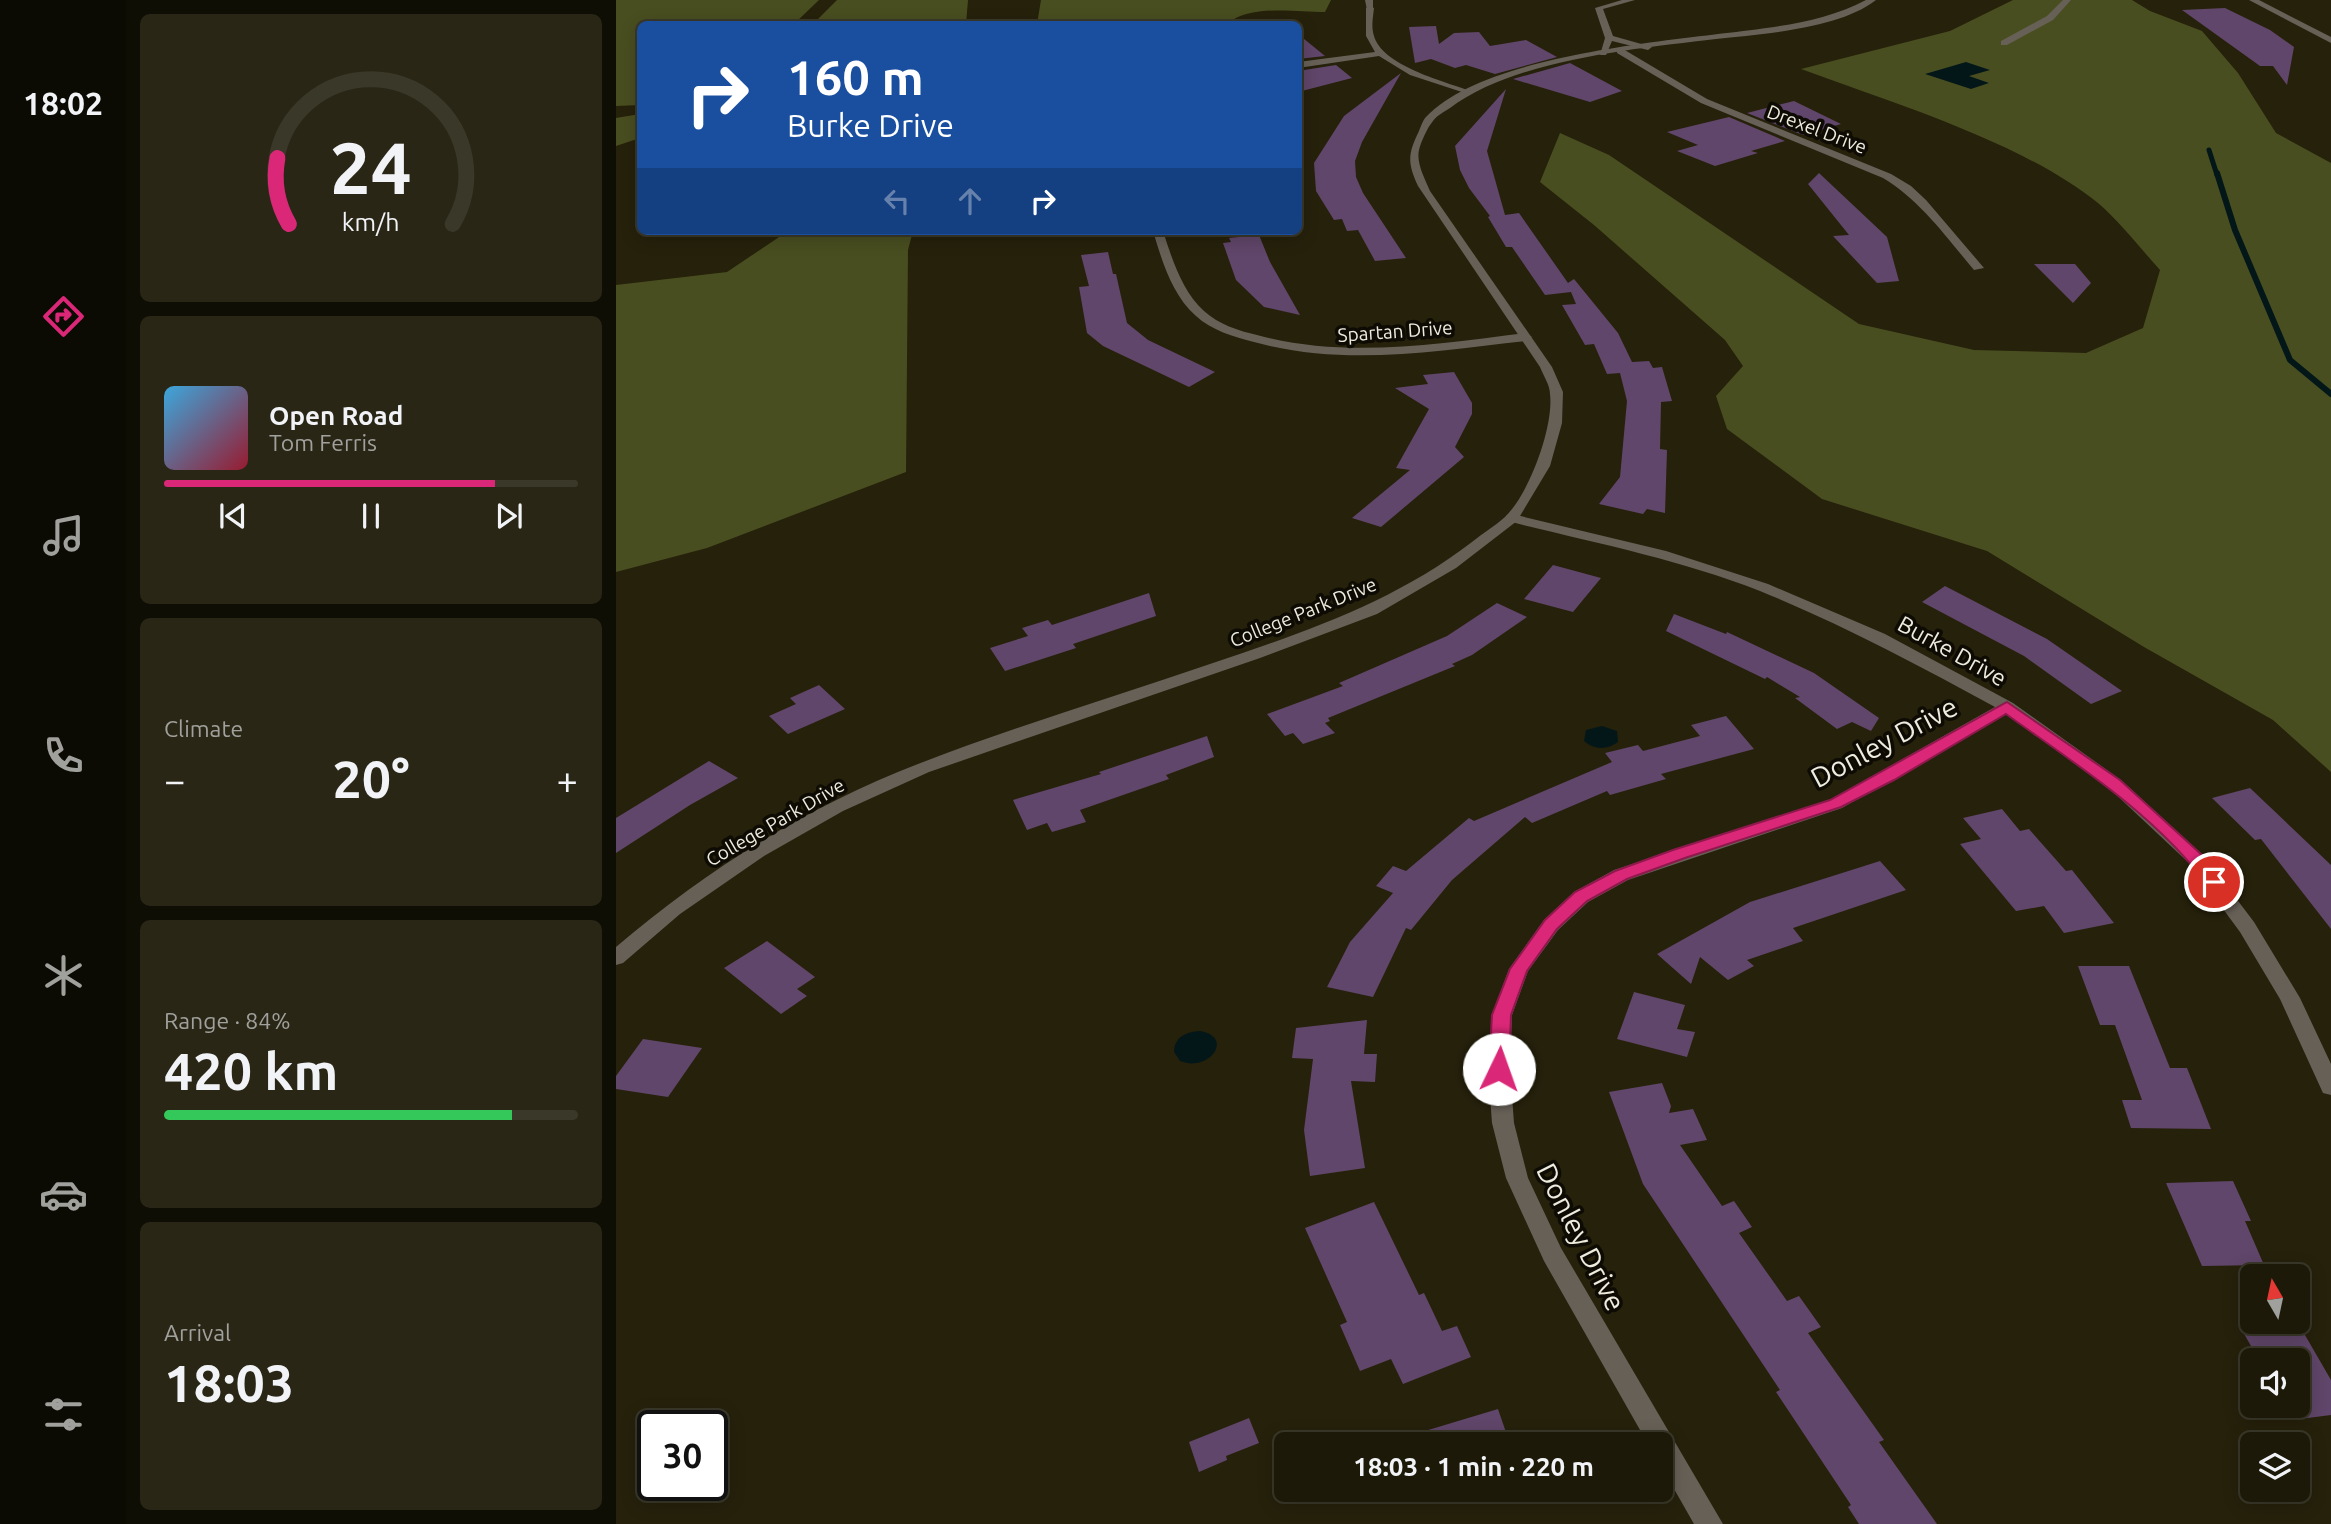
<!DOCTYPE html>
<html lang="en">
<head>
<meta charset="utf-8">
<style>
  :root { --surface:#1c1908; --page:#292616; --text:#f1f3f6; --muted:#a0a09c; --line:#3a3829; --accent:#db2777 }
  body { margin:0; font-family:Ubuntu,sans-serif; background:var(--page); color:var(--text); height:100vh; display:flex; flex-direction:column; font-size:26px; white-space:nowrap }
  * { box-sizing:border-box; margin:0 }
  p { font-size:23px; color:var(--muted) }
  .icon { flex:none; width:38px; height:38px; fill:none; stroke:currentColor; stroke-width:2; stroke-linecap:round; stroke-linejoin:round }
  .map { position:relative; flex:1; overflow:hidden }
  .details { display:flex; flex-direction:column; gap:14px; padding:14px; background:#0f0e04; width:490px }
  .details>* { flex:none }
  .hud { position:absolute; left:21px; top:21px; width:665px; height:214px; border-radius:10px; box-shadow:0 4px 18px #0003,0 0 0 2px var(--line); background:#1a4fa0; color:#fff; overflow:hidden }
  .needle { width:46px; rotate:351deg }
  .controls { position:absolute; left:1624px; top:1264px; display:grid; gap:14px }
  .controls a { display:grid; place-items:center; width:70px; height:70px; border-radius:10px; background:var(--surface); box-shadow:0 4px 18px #0003,0 0 0 2px var(--line); font-size:35px }
  .speed { position:absolute; left:21px; top:1410px; display:flex; gap:14px; font-size:35px; font-weight:700; text-align:center }
  .speed>* { display:grid; place-content:center; width:91px; height:91px; border-radius:50%; background:var(--surface); box-shadow:0 4px 18px #0003,0 0 0 2px var(--line); line-height:1 }
  .speed .limit { border:4px solid #111; border-radius:10px; background:#fff; color:#111 }
  .pin { position:absolute; display:grid; place-items:center; width:60px; height:60px; color:#fff; margin:-30px; border:4px solid #fff; border-radius:50%; box-shadow:0 2px 7px #0007 }
  .me { position:absolute; width:77px; margin:-38px; rotate:3deg; stroke-linejoin:round; filter:drop-shadow(0 0 5px #0008) }
  .turn { display:flex; align-items:center; gap:24px; height:147px; padding:0 35px; font-size:32px }
  .turn .icon { width:91px; height:91px; stroke-width:2.5 }
  .turn b { display:block; font-size:49px; line-height:60px }
  .lanes { display:flex; align-items:center; height:66px; padding:0 35px; background:#0003; justify-content:center; gap:35px; direction:ltr }
  .lanes .off { opacity:.35 }
  .big { font-size:52px; font-weight:600; line-height:1.1 }
  .details .card { flex:1; display:flex; flex-direction:column; justify-content:center; gap:10px; min-width:0; padding:0 24px; border-radius:10px; background:var(--page) }
  .details .dial { align-items:center; gap:0 }
  .dial svg { height:182px; overflow:visible; fill:none; stroke:var(--line); stroke-width:7; stroke-linecap:round; text-anchor:middle }
  .dial text { fill:var(--text); stroke:none }
  .song { display:flex; align-items:center; gap:21px }
  .cover { width:84px; height:84px; border-radius:10px; background:linear-gradient(135deg,hsl(200 70% 55%),hsl(350 70% 35%)) }
  .played { height:7px; border-radius:4px; background:linear-gradient(90deg,var(--accent) 80%,var(--line) 80%) }
  .keys { display:flex; justify-content:space-around; direction:ltr }
  .heat { display:flex; justify-content:space-between; align-items:center; font-size:38px; direction:ltr }
  .charge { height:10px; border-radius:5px; background:linear-gradient(90deg,#34c759 84%,var(--line) 0) }
  .trip { position:absolute; left:658px; top:1432px; width:399px; height:70px; border-radius:10px; background:var(--surface); box-shadow:0 4px 18px #0003,0 0 0 2px var(--line); font-weight:600; line-height:70px; text-align:center }
  main { display:flex; flex:1; min-height:0 }
  .tab-bar { display:flex; flex-direction:column; width:126px; justify-content:space-around; align-items:center; background:#0b0a03; color:var(--muted) }
  .tab-bar .icon { width:49px; height:49px }
  .tab-bar .selected { color:var(--accent) }
  .tab-bar b { font-size:32px; color:var(--text) }
  .map>svg:first-child { display:block }
  .forest { fill:#494e20 }
  .water { fill:#031719 }
  .lines { fill:none; stroke-linecap:round; stroke-linejoin:round }
  .stream-far1 { stroke:#031719; stroke-width:5 }
  .stream { stroke:#031719; stroke-width:6 }
  .building { fill:#60466a }
  .service { fill:#676057; fill-rule:evenodd }
  .minor { fill:#676057; fill-rule:evenodd }
  .tertiary { fill:#676057; fill-rule:evenodd }
  .route { fill:#db2777; stroke:#8e194d; stroke-width:2 }
  .labels { text-anchor:middle; stroke-width:7; stroke-linejoin:round; paint-order:stroke }
  .far-street-label { font-size:19px; fill:#eeecde; stroke:#0d0b04 }
  .street-label { font-size:23px; fill:#eeecde; stroke:#0d0b04 }
  .near-street-label { font-size:28px; fill:#eeecde; stroke:#0d0b04 }
</style>
</head>
<body>
<main>
<nav class="tab-bar">
<b>18:02</b>
<svg class="icon selected" aria-label="directions" viewBox="0 0 24 24"><path d="M12 3l9 9-9 9-9-9zM9 14v-3h6M13 9l2 2-2 2"/></svg>
<svg class="icon" aria-label="music" viewBox="0 0 24 24"><path d="M9 18V5l10-2v13"/><circle cx="6" cy="18" r="3"/><circle cx="16" cy="16" r="3"/></svg>
<svg class="icon" aria-label="phone" viewBox="0 0 24 24"><path d="M5 4h4l2 5-3 2q2 4 5 5l2-3 5 2v4C11 20 4 13 5 4z"/></svg>
<svg class="icon" aria-label="climate" viewBox="0 0 24 24"><path d="M12 3v18M4 7l16 10M4 17L20 7"/></svg>
<svg class="icon" aria-label="car" viewBox="0 0 24 24"><path d="M5 17H2v-5l4-1 3-4h7l3 4 3 1v5h-3M9 17h6M6 11h13"/><circle cx="7" cy="17" r="2"/><circle cx="17" cy="17" r="2"/></svg>
<svg class="icon" aria-label="filters" viewBox="0 0 24 24"><path d="M4 7h16M4 17h16"/><circle cx="9" cy="7" r="2"/><circle cx="15" cy="17" r="2"/></svg>
</nav>
<section class="details">
<div class="card dial"><svg viewBox="0 0 100 80">
<path d="M14 69A42 42 0 1 1 86 69"/>
<path d="M14 69A42 42 0 0 1 9 40" stroke="#db2777"/>
<text x="50" y="56" font-size="32" font-weight="700">24</text>
<text x="50" y="72" font-size="11">km/h</text>
</svg></div>
<div class="card">
<div class="song"><i class="cover"></i><div><b>Open Road</b><p>Tom Ferris</p></div></div>
<div class="played"></div>
<div class="keys"><svg class="icon" aria-label="previous" viewBox="0 0 24 24"><path d="M18 5L8 12l10 7zM5 5v14"/></svg><svg class="icon" aria-label="pause" viewBox="0 0 24 24"><path d="M8 5v14M16 5v14"/></svg><svg class="icon" aria-label="next" viewBox="0 0 24 24"><path d="M6 5l10 7-10 7zM19 5v14"/></svg></div>
</div>
<div class="card"><p>Climate</p>
<div class="heat"><a>−</a><b class="big">20°</b><a>+</a></div>
</div>
<div class="card"><p>Range · 84%</p><b class="big">420 km</b><div class="charge"></div></div>
<div class="card"><p>Arrival</p><b class="big">18:03</b></div>
</section>
<div class="map">
<svg width="1715" height="1524" viewBox="0 0 1715 1524">
  <rect width="100%" height="100%" fill="#26210b"/>
  <g class="forest">
    <path d="M0 0H203L178 24H24V105L0 106Z"/>
    <path d="M221 0H352L350 24H197Z"/>
    <path d="M425 0H715L709 12C679 12 634 4 611 24H421Z"/>
    <path d="M1397 0H1516L1534 11 1586 31 1622 73 1660 133 1715 163V772L1657 720 1528 647 1371 551 1206 499 1111 429 1100 396 1127 366 1109 340 978 225 924 182 944 133 993 155 1243 324 1358 350 1470 353 1527 328 1544 270C1524 248 1504 222 1482 203 1406 142 1277 103 1185 69L1334 31Z"/>
    <path d="M24 114V138L0 146V118Z"/>
    <path d="M172 231H297L292 250 290 472 91 548 0 572V285L111 272Z"/>
  </g>
  <g class="water">
    <path d="M1350 62 1374 70 1353 76 1373 83 1355 89 1309 74Z"/>
    <path d="M986 726 1001 731 1002 742C991 750 978 750 968 741L970 730Z"/>
    <path d="M584 1031C619 1037 593 1073 564 1061L558 1052C558 1037 570 1032 584 1031Z"/>
  </g>
  <g class="lines">
    <path class="stream-far1" d="M1593 150 1601 175"/>
    <path class="stream" d="M1601 173 1619 230 1674 360 1715 394"/>
  </g>
  <g class="building">
    <path d="M1609 8 1654 30 1678 47 1671 85 1657 66H1644L1566 10Z"/>
    <path d="M820 26 823 44 838 33 863 32 874 46 910 40 941 57 879 74 850 65 839 68 815 59 799 63 793 27Z"/>
    <path d="M682 34 709 56 682 59Z"/>
    <path d="M954 63 1006 91 974 102 897 79Z"/>
    <path d="M720 65 736 78 682 92V71Z"/>
    <path d="M785 73 746 142 739 161 740 177 747 193 790 258 759 261 742 230 731 231 726 219 718 220 700 191 698 163 728 116Z"/>
    <path d="M890 89 871 151 889 215 903 213 952 283 958 279 1002 333 1016 362 1033 361 1037 368 1046 367 1056 401 1045 402 1044 449 1051 450 1049 513 1031 509 1027 514 983 504 1004 477 1011 401 1004 373 991 374 978 344 969 345 946 305 960 304 955 292 929 295 896 247H890L872 217 874 216 853 188 844 170 839 146Z"/>
    <path d="M1178 101 1225 124 1187 135 1131 113Z"/>
    <path d="M1113 117 1169 141 1135 151 1142 153 1099 166 1061 151 1082 145 1051 132Z"/>
    <path d="M1203 173 1271 237 1283 281 1261 283 1217 236 1233 235 1192 184Z"/>
    <path d="M643 235 654 262 684 315 648 307 620 280 607 243 615 242 613 238Z"/>
    <path d="M492 252 497 274H500L511 323 532 340 599 372 573 387 487 346 471 333 463 287 473 286 465 255Z"/>
    <path d="M1418 264H1459L1475 283 1457 303Z"/>
    <path d="M838 372 856 403V414L839 447 848 457 765 527 736 518 794 470 780 468 813 409 779 388 812 384 807 375Z"/>
    <path d="M937 565 985 578 957 612 908 599Z"/>
    <path d="M1329 586 1431 639 1506 691 1475 704 1408 656 1306 602Z"/>
    <path d="M533 593 540 616 457 644 460 648 389 671 374 648 412 636 406 628 432 620 436 625Z"/>
    <path d="M881 603 911 617 856 655 836 664 839 666 712 718 714 721 709 723 719 733 687 744 677 733 669 736 651 714 727 686 723 683 831 636Z"/>
    <path d="M1058 614 1110 634 1111 632 1198 673 1263 718 1255 731 1236 722 1221 729 1179 698 1184 697 1151 677 1149 679 1050 631Z"/>
    <path d="M203 685 229 709 172 734 153 716 180 704 174 698Z"/>
    <path d="M1110 716 1138 749 1045 774 1050 779 994 795 991 791 916 823 909 817 836 880 795 930 790 928 757 997 711 987 734 942 777 893 760 886 777 866 790 871 853 818 858 821 996 762 989 753 1022 745 1027 751 1084 736 1075 725Z"/>
    <path d="M591 736 598 757 550 775 553 779 464 810 470 822 436 832 431 823 411 830 397 800 485 774 483 772Z"/>
    <path d="M93 761 122 778 74 805 0 853V818Z"/>
    <path d="M1634 788 1715 865V929L1645 839 1639 840 1596 798Z"/>
    <path d="M1386 809 1404 831 1413 829 1450 871 1456 870 1498 923 1448 933 1428 906 1400 911 1344 844 1365 839 1347 818Z"/>
    <path d="M1264 861 1290 890 1177 928 1187 941 1131 960 1138 966 1112 980 1084 957 1075 984 1041 954 1134 902Z"/>
    <path d="M151 941 199 977 181 989 191 996 165 1014 108 968Z"/>
    <path d="M1462 966H1513L1554 1068H1571L1595 1129 1515 1128 1506 1100H1526L1499 1025H1484Z"/>
    <path d="M1018 992 1069 1005 1061 1029 1079 1032 1071 1057 1001 1039Z"/>
    <path d="M751 1020 748 1054H761L759 1082 735 1081 749 1168 694 1176 688 1130 697 1059 676 1058 680 1028Z"/>
    <path d="M27 1039 86 1048 52 1097 0 1089V1076Z"/>
    <path d="M1046 1083 1055 1106 1053 1113 1077 1109 1091 1140 1064 1145 1106 1206 1118 1201 1136 1227 1123 1233 1171 1301 1183 1296 1205 1327 1192 1333 1268 1440 1263 1442 1321 1524H1243L1232 1507 1235 1505 1160 1392 1164 1390 1027 1184 993 1092Z"/>
    <path d="M1617 1181 1635 1221H1629L1648 1265 1586 1266 1550 1183Z"/>
    <path d="M758 1202 803 1295 808 1293 826 1331 841 1326 855 1357 787 1384 775 1359 744 1371 724 1325 731 1322 689 1228Z"/>
    <path d="M1682 1323 1715 1380V1415L1676 1420 1668 1405H1682V1360H1643L1627 1332Z"/>
    <path d="M882 1409 894 1444H790L789 1437Z"/>
    <path d="M633 1418 643 1443 610 1456 611 1460 583 1472 573 1442Z"/>
  </g>
  <g class="lines">
    <g class="service">
      <path d="M749 0H757V10H751Z"/>
      <path d="M1006 0H1019L987 9 997 36 1036 47 1032 50 996 41 990 55H984L989 38 979 8Z"/>
      <path d="M1447 0H1455L1437 20 1391 45H1385V41L1431 16Z"/>
    </g>
    <g class="minor">
      <path d="M1633 0H1643L1715 37V43Z"/>
      <path d="M754 6 758 8C757 17 755 27 758 36 766 65 826 81 852 90V94L794 75 763 56 682 68V62L759 52 750 36V8Z"/>
      <path d="M1001 49H1007L1091 99 1275 174 1295 186 1310 200 1368 268 1358 270C1330 237 1305 201 1267 178L1085 103 1001 53Z"/>
      <path d="M537 231H547C556 259 566 291 588 311 602 324 623 331 641 335 729 359 820 344 910 333L916 337 910 341C819 351 728 367 638 342 618 337 595 330 580 316 556 295 546 261 537 231Z"/>
      <path d="M896 514 1050 551 1152 584 1269 634 1397 703 1505 780 1588 856 1638 922 1684 998 1715 1064V1095L1707 1093 1664 999 1624 932 1574 864 1493 788 1390 714 1226 808 1012 880 972 902 942 930 912 971 896 1015 894 1069 898 1123 912 1178 945 1248 1107 1524H1078L1045 1466V1444H1032L928 1261 890 1178 876 1123 872 1069 876 1015 893 969 928 920 958 892 998 870 1214 800 1379 707C1302 665 1225 624 1144 591 1063 559 975 542 891 521L889 518 891 515Z"/>
    </g>
    <path class="tertiary" d="M1250 0H1260C1223 29 1146 34 1100 39 1019 49 900 59 834 108 828 112 820 116 817 121 811 128 805 142 803 150 800 163 809 179 814 191L936 367 947 392 946 423 934 466 901 521 840 568 761 614 644 658 313 772 227 811 148 856 64 914 7 963 0 965V947C89 871 192 806 302 764 398 727 497 697 594 664 687 633 778 602 856 542 867 533 879 526 889 517 913 494 938 427 934 394 934 385 927 375 924 367L802 186C791 162 792 154 803 131 805 126 807 120 810 117 872 51 1070 40 1158 27 1190 22 1222 15 1250 0Z"/>
  </g>
  <path class="route" d="M1391 702 1504 780 1587 856 1606 882 1604 886H1592C1540 815 1461 765 1390 714L1278 780 1225 807 1069 858 1011 879 971 901 941 929 911 971 895 1015 893 1069 890 1074 883 1077 876 1074 873 1069 876 1015 894 969 929 920 959 892 999 871 1057 850 1214 800Z"/>
  <g class="labels">
    <g class="far-street-label">
      <text transform="translate(1201 129) rotate(21)" y="7">Drexel Drive</text>
      <text transform="translate(779 331) rotate(-4)" y="7">Spartan Drive</text>
      <text transform="translate(687 612) rotate(-22)" y="7">College Park Drive</text>
      <text transform="translate(159 822) rotate(-30)" y="7">College Park Drive</text>
    </g>
    <g class="street-label">
      <text transform="translate(1336 651) rotate(29)" y="8">Burke Drive</text>
    </g>
    <g class="near-street-label">
      <text transform="translate(1268 742) rotate(-28)" y="10">Donley Drive</text>
      <text transform="translate(965 1237) rotate(63)" y="10">Donley Drive</text>
    </g>
  </g>
</svg>
<div class="controls">
<a><svg class="needle" viewBox="-14 -14 28 28"><path d="M0-13l5 13h-10z" fill="#e53935"/><path d="M0 13l5-13h-10z" fill="#a0a09c"/></svg></a>
<a><svg class="icon" aria-label="sound" viewBox="0 0 24 24"><path d="M4 9h4l5-4v14l-5-4H4zM17 9q2 3 0 6"/></svg></a>
<a><svg class="icon" aria-label="layers" viewBox="0 0 24 24"><path d="M12 4l9 5-9 5-9-5zM3 14l9 5 9-5"/></svg></a>
</div>
<div class="speed"><div class="limit">30</div></div>
<div class="pin" style="left:1598px;top:882px;background:#d93025"><svg class="icon" aria-label="arrive" viewBox="0 0 24 24"><path d="M6 21V4h12l-3 4 3 4H6"/></svg></div>
<svg class="me" style="left:883px;top:1069px" viewBox="-20 -20 40 40"><circle r="19" fill="#fff"/><path d="M0-13L10 11 0 6-10 11z" fill="#db2777"/></svg>
<div class="trip">18:03 · 1 min · 220 m</div>
<div class="hud">
<div class="turn"><svg class="icon" aria-label="right" viewBox="0 0 24 24"><path d="M7 20v-9h11M14 6l5 5-5 5"/></svg><div><b>160 m</b>Burke Drive</div></div>
<div class="lanes"><svg class="icon off" aria-label="left" viewBox="0 0 24 24"><path d="M17 20v-9H6M10 6l-5 5 5 5"/></svg><svg class="icon off" aria-label="ahead" viewBox="0 0 24 24"><path d="M12 20V5M6 11l6-6 6 6"/></svg><svg class="icon" aria-label="right" viewBox="0 0 24 24"><path d="M7 20v-9h11M14 6l5 5-5 5"/></svg></div>
</div>
</div>
</main>
</body>
</html>
